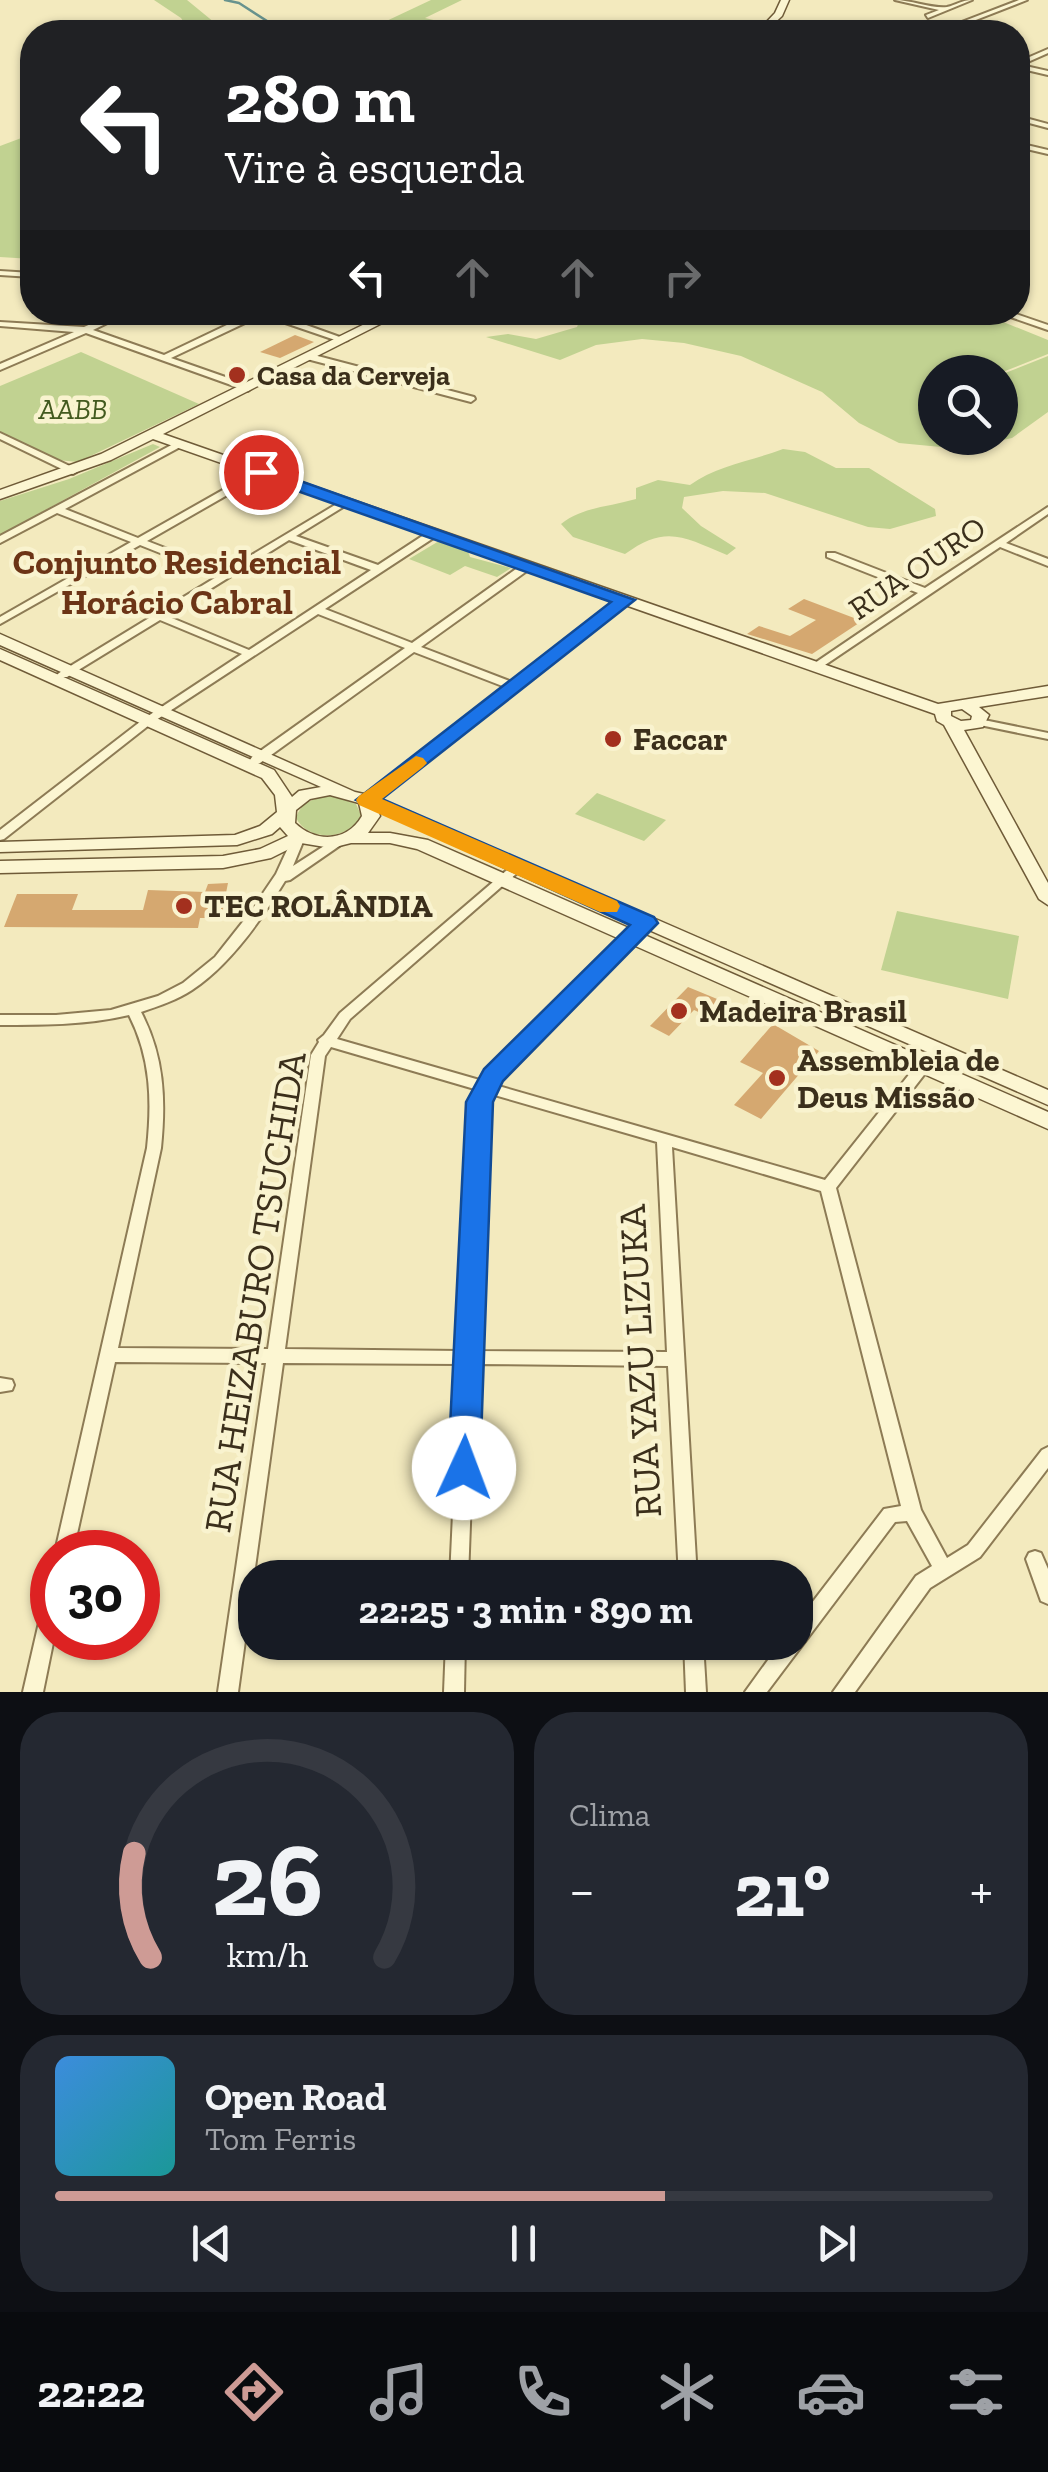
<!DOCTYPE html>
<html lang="pt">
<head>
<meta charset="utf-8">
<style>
  :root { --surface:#171b24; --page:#242831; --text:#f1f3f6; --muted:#9ea1a6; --line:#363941; --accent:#ce9b95 }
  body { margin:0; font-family:"Zilla Slab",serif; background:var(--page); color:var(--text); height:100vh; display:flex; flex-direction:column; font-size:38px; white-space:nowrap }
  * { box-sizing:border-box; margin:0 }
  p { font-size:32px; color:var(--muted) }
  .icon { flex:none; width:55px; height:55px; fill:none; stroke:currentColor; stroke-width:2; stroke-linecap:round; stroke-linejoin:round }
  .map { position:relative; height:1692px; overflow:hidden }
  .panel { display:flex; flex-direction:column; gap:20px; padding:20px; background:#0d0f14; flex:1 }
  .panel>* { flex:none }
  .top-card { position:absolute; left:20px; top:20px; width:1010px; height:305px; border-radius:40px; box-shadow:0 2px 8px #0004; background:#202124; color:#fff; overflow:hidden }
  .controls { position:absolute; left:918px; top:355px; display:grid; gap:20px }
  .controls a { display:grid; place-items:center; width:100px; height:100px; border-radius:50%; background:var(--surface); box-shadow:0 2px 8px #0004; font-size:50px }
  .speed { position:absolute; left:30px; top:1530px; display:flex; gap:20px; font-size:50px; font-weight:700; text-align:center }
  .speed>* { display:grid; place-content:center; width:130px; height:130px; border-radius:50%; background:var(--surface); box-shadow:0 2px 8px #0004; line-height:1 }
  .speed .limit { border:15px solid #d22; background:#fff; color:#111 }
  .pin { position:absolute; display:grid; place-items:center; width:85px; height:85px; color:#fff; margin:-42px; border:5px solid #fff; border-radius:50%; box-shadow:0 2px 10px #0007 }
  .me { position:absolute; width:110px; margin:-55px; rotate:2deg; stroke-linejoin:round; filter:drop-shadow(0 0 8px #0008) }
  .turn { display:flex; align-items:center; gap:35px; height:210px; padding:0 40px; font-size:45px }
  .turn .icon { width:130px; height:130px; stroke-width:2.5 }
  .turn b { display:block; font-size:70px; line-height:85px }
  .lanes { display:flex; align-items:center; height:95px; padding:0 40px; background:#0003; justify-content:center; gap:50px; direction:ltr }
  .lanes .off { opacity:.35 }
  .big { font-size:75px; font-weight:700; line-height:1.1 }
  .panel .widget { flex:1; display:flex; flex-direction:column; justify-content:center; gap:15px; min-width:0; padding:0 35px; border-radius:40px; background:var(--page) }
  .panel .dial { align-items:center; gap:0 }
  .dial svg { height:260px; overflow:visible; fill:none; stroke:var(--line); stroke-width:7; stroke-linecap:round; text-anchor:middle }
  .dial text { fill:var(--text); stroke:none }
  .song { display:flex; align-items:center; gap:30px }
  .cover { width:120px; height:120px; border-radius:15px; background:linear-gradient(135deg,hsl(210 70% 55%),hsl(180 70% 35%)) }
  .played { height:10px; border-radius:5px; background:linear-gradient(90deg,var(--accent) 65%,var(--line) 65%) }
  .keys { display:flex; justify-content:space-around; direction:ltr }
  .heat { display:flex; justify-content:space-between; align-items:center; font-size:55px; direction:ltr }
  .panel .tiles { flex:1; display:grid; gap:20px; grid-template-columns:1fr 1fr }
  .widget:last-child { grid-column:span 2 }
  .trip { position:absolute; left:238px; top:1560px; width:575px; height:100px; border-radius:40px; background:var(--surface); box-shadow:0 2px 8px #0004; font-weight:700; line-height:100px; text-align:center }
  .dock { display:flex; height:160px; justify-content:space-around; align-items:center; background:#090b0e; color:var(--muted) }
  .dock .icon { width:70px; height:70px }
  .dock .on { color:var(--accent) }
  .dock b { font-size:45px; color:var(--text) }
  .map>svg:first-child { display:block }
  .green { fill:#c1d291 }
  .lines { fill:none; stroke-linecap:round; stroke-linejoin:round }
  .stream { stroke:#68938e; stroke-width:2.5 }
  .building { fill:#d5a870 }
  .street-casing { stroke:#8d7b55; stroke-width:4 }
  .secondary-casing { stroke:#6f5b38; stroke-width:3 }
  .street { fill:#fcf6d2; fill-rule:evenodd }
  .secondary { fill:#fcf6d2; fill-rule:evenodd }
  .route { fill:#1a73e8; stroke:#114b97; stroke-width:2.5 }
  .slow { fill:#f59e0b }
  .poi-dot { fill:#a3301e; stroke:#f9f3cf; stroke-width:4 }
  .labels { text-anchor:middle; stroke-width:9; stroke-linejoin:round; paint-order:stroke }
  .far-poi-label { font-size:28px; font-weight:bold; fill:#3b2f1b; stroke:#f9f3cf; text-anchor:start }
  .far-park-label { font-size:28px; font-style:italic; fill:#435a1f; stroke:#f9f3cf }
  .street-label { font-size:32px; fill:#3b2f1b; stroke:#f9f3cf }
  .poi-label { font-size:32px; font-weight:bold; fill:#3b2f1b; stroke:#f9f3cf; text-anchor:start }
  .neighbourhood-label { font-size:35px; font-weight:bold; fill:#6c3416; stroke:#f9f3cf }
  .near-street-label { font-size:38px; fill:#3b2f1b; stroke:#f9f3cf }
</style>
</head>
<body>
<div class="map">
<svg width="1048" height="1692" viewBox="0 0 1048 1692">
  <rect width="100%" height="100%" fill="#f3eabe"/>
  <g class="green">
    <path d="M154 0H187L226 32H190L181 18Z"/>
    <path d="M431 0H462L425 18 485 32H363Z"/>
    <path d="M32 134V259L0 257V146Z"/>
    <path d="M573 313H981L1048 340V354L1000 373 935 372V438H1000V375L1048 356V412L1012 438 962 449 899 443 859 423 822 392 741 356 684 343 642 339 596 345 560 360 486 337 508 334 536 339 577 327 581 317Z"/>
    <path d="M81 352 199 404 78 462 58 460 0 433V386Z"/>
    <path d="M153 444 160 447 0 535V501L69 479Z"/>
    <path d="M783 449 805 452 836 468H869L935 509 936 516 890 529 868 527 765 493 723 491 684 497 682 508 701 526 736 548 727 555C684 537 666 524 625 554L573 537 561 524C582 507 609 507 636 499V488L658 480 690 485C716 466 752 461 783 449Z"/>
    <path d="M439 541 468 551 470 557 511 568 497 577 465 566 450 575 409 559Z"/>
    <path d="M597 793 666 820 644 841 575 814Z"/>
    <path d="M333 796 356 804 361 815C350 840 309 843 296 818 301 801 317 797 333 796Z"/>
    <path d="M897 911 1019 936 1008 999 881 970Z"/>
  </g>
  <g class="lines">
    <path class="stream" d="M225 0 239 3 267 21"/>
  </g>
  <g class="building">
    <path d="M295 335 314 342 280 358 260 352Z"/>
    <path d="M804 599 862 621 812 654 747 634 759 626 790 636 816 620 788 609Z"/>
    <path d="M228 883 221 918H200L198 928 4 927 17 894H78L72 910H143L148 890 205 892 208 884Z"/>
    <path d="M688 987 722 1001 740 1010 727 1025 694 1010 669 1036 650 1026Z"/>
    <path d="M773 1024 819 1051 761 1119 734 1105 763 1073 740 1062Z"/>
  </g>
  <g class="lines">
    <g class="street-casing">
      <g id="street">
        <path d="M895 0C911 0 933 9 947 7 956 5 962 0 972 0L928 18 926 15 939 10Z"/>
        <path d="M1019 0H1027L963 25 956 32H950L959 23Z"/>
        <path d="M695 26 743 30 746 32 693 29Z"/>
        <path d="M537 28 551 31 552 32 535 31Z"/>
        <path d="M1048 49V53L1021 65 1048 71V75L1018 68V62Z"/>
        <path d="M1018 116 1048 124V128L1018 120Z"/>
        <path d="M1018 143 1048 150V154L1018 147Z"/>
        <path d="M0 271 32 273V277L0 275Z"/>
        <path d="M118 312H130L93 330 164 355 254 312H270L348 340 341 342 262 315 171 358 251 386 252 388 248 391 86 333 0 370V364L74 332 0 326V322L84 327Z"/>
        <path d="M996 312H1010L1048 325V330Z"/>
        <path d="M310 354 474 397 475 399 471 402 307 359V355Z"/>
        <path d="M0 433 76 469 78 471 73 474 70 473 0 439Z"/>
        <path d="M179 441 184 444 182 446 65 509 138 538 258 470H264V474L147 541 225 571 345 499 350 502 348 504 296 536 378 565 430 531H438V535L325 609 412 643 523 564H531V568L421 647 512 682 621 598H629L630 600 371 803 367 804 361 800 363 797 505 687 414 652 260 763H252L250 760 252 757 405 648 318 614 153 722 4 839 0 840V830L145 718 242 654 160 620 67 677H59L57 675 59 673 218 576 140 545 0 624V617L131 542 57 513 0 543V536ZM289 540 371 570 249 650 167 616Z"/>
        <path d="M1048 507V514L1006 543 1048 559V566L1000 547 819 669 815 670 809 667 918 593 827 557V553H835L925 588Z"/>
        <path d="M979 719 1048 733V739L975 724 973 722 975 720Z"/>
        <path d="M299 833 305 837 293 866 338 837 342 836 348 840 290 880 285 881C262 919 230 965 192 990 177 1000 159 1006 141 1012 164 1056 166 1099 161 1148L118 1348 268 1349 311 1055 319 1042 318 1040 324 1035 340 1013 514 864 518 863 524 867 350 1019 337 1039 483 1081 488 1071 641 920H651L653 923 651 926 499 1078 495 1085 825 1180 931 1047H941L943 1050 941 1053 836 1188 921 1510 947 1558 968 1545 1042 1450 1048 1447V1468L980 1557 930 1588 855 1692H833L916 1576 932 1566 907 1521 895 1522 767 1692H745L781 1642H795V1625L884 1509 901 1506 821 1191 672 1147 697 1578H679L668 1366 476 1364 468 1578H450L460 1364 283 1363 238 1692H218L266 1363 115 1362 73 1552H55L147 1148C152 1101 151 1058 129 1015 87 1025 43 1025 0 1025V1015H56L111 1010 158 996 183 983 215 957 249 914 276 874 293 837ZM331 1047 478 1090 472 1102 460 1351 285 1349 325 1056ZM491 1094 657 1142 667 1352 477 1351 486 1102Z"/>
        <path d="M0 1378 12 1380 14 1385 12 1390 0 1392Z"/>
        <path d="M1035 1551 1041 1553 1048 1569V1604L1041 1601 1026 1559 1029 1553Z"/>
        <path d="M52 1596V1638H54L43 1692H23L43 1605 45 1599Z"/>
        <path d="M446 1642H465L464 1692H444Z"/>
        <path d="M684 1642H703L706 1692H686Z"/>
      </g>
    </g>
    <g class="secondary-casing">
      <g id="secondary">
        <path d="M781 0H789L782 16 765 32H757L775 13Z"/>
        <path d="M389 312H404L163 434 938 704 1048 686V696L979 707 989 715 983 727 964 730 1048 883V905L1039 899 944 725 937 721 935 714 153 439 111 460 0 499V490L101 454ZM962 709 972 716 971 720 961 721 951 716V711Z"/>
        <path d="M0 634 355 792 373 796 1048 1090V1105L378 811 380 816 368 833H390L428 840 1048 1112V1129L417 849 390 843H351L331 848 301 843 271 858 223 868 0 873V861L223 856 260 849 288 836 280 827 272 834 237 845 0 852V842L235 835 260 826 277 812 275 795 262 778 0 660V649L274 770 292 797 299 791 321 787 0 645ZM330 795 359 803 362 816C347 842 316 843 295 823L296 810 310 799Z"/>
      </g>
    </g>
    <use href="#street" class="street"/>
    <use href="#secondary" class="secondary"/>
  </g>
  <path class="route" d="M261 467 635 600 382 799 654 917 658 923 503 1081 493 1102 480 1468 475 1477 464 1481 452 1477 448 1468 466 1102 484 1069 630 925 356 800 611 602 255 476V469Z"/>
  <path class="slow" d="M416 756 423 758 427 763 423 767 382 799 617 901 620 906 617 912H600L359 805 356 800 359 796Z"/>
  <g class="poi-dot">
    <circle cx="237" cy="375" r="10"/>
    <circle cx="613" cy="739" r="10"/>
    <circle cx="184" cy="906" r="10"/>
    <circle cx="679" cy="1011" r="10"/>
    <circle cx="777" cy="1078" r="10"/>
  </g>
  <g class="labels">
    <g class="far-poi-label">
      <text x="257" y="385">Casa da Cerveja</text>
    </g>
    <g class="far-park-label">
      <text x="73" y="419">AABB</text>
    </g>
    <g class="street-label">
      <text transform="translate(917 568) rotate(-34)" y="11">RUA OURO</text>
    </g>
    <g class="poi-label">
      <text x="633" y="750">Faccar</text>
      <text x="204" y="917">TEC ROLÂNDIA</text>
      <text x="699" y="1022">Madeira Brasil</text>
      <text x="797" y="1071">Assembleia de<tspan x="797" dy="37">Deus Missão</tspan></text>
    </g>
    <g class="neighbourhood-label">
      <text x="177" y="574">Conjunto Residencial<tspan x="177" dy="40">Horácio Cabral</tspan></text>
    </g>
    <g class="near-street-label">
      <text transform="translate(255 1292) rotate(-81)" y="13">RUA HEIZABURO TSUCHIDA</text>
      <text transform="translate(640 1361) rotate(-93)" y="13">RUA YAZU LIZUKA</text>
    </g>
  </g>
</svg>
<div class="controls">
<a><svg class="icon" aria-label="search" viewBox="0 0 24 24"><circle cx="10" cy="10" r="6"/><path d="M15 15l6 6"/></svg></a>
</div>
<div class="speed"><div class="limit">30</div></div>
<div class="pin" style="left:261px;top:472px;background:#d93025"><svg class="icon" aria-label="arrive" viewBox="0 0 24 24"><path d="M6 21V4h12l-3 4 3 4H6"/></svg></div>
<svg class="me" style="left:464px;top:1468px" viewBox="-20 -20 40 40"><circle r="19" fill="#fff"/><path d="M0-13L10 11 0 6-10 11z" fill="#1a73e8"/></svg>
<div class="trip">22:25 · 3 min · 890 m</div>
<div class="top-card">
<div class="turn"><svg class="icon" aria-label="left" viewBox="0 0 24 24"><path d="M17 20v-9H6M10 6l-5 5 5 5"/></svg><div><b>280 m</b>Vire à esquerda</div></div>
<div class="lanes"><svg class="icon" aria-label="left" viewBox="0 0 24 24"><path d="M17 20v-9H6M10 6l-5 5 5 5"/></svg><svg class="icon off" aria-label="ahead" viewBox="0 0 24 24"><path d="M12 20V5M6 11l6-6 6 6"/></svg><svg class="icon off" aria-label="ahead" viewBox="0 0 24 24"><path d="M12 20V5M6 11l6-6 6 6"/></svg><svg class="icon off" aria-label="right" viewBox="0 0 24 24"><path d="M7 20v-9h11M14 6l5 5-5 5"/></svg></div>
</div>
</div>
<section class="panel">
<div class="tiles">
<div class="widget dial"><svg viewBox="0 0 100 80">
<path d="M14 69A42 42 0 1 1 86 69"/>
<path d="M14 69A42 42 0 0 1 9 37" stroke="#ce9b95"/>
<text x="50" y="56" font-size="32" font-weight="700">26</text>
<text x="50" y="72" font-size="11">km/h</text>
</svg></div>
<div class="widget"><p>Clima</p>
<div class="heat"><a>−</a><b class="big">21°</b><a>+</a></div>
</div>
<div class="widget">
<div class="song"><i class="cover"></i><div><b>Open Road</b><p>Tom Ferris</p></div></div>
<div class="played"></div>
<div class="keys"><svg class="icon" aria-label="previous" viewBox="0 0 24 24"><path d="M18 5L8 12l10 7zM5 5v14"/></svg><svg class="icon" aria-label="pause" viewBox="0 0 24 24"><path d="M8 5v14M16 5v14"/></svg><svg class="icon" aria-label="next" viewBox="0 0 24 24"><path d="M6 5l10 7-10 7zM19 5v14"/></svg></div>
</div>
</div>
</section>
<nav class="dock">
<b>22:22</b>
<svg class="icon on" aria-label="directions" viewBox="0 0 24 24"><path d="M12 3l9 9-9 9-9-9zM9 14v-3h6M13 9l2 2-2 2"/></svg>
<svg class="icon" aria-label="music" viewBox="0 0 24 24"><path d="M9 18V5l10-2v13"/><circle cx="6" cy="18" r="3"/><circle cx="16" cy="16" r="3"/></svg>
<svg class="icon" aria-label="phone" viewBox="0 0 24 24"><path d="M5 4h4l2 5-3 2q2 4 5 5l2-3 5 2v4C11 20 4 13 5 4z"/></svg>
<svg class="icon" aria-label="climate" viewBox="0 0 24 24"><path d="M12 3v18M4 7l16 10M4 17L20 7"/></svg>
<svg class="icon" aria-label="car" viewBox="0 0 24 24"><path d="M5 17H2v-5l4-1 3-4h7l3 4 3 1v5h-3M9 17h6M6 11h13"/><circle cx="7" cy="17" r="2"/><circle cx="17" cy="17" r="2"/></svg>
<svg class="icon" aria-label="filters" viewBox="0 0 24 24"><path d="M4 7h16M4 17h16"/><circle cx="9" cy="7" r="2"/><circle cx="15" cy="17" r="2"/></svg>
</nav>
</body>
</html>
